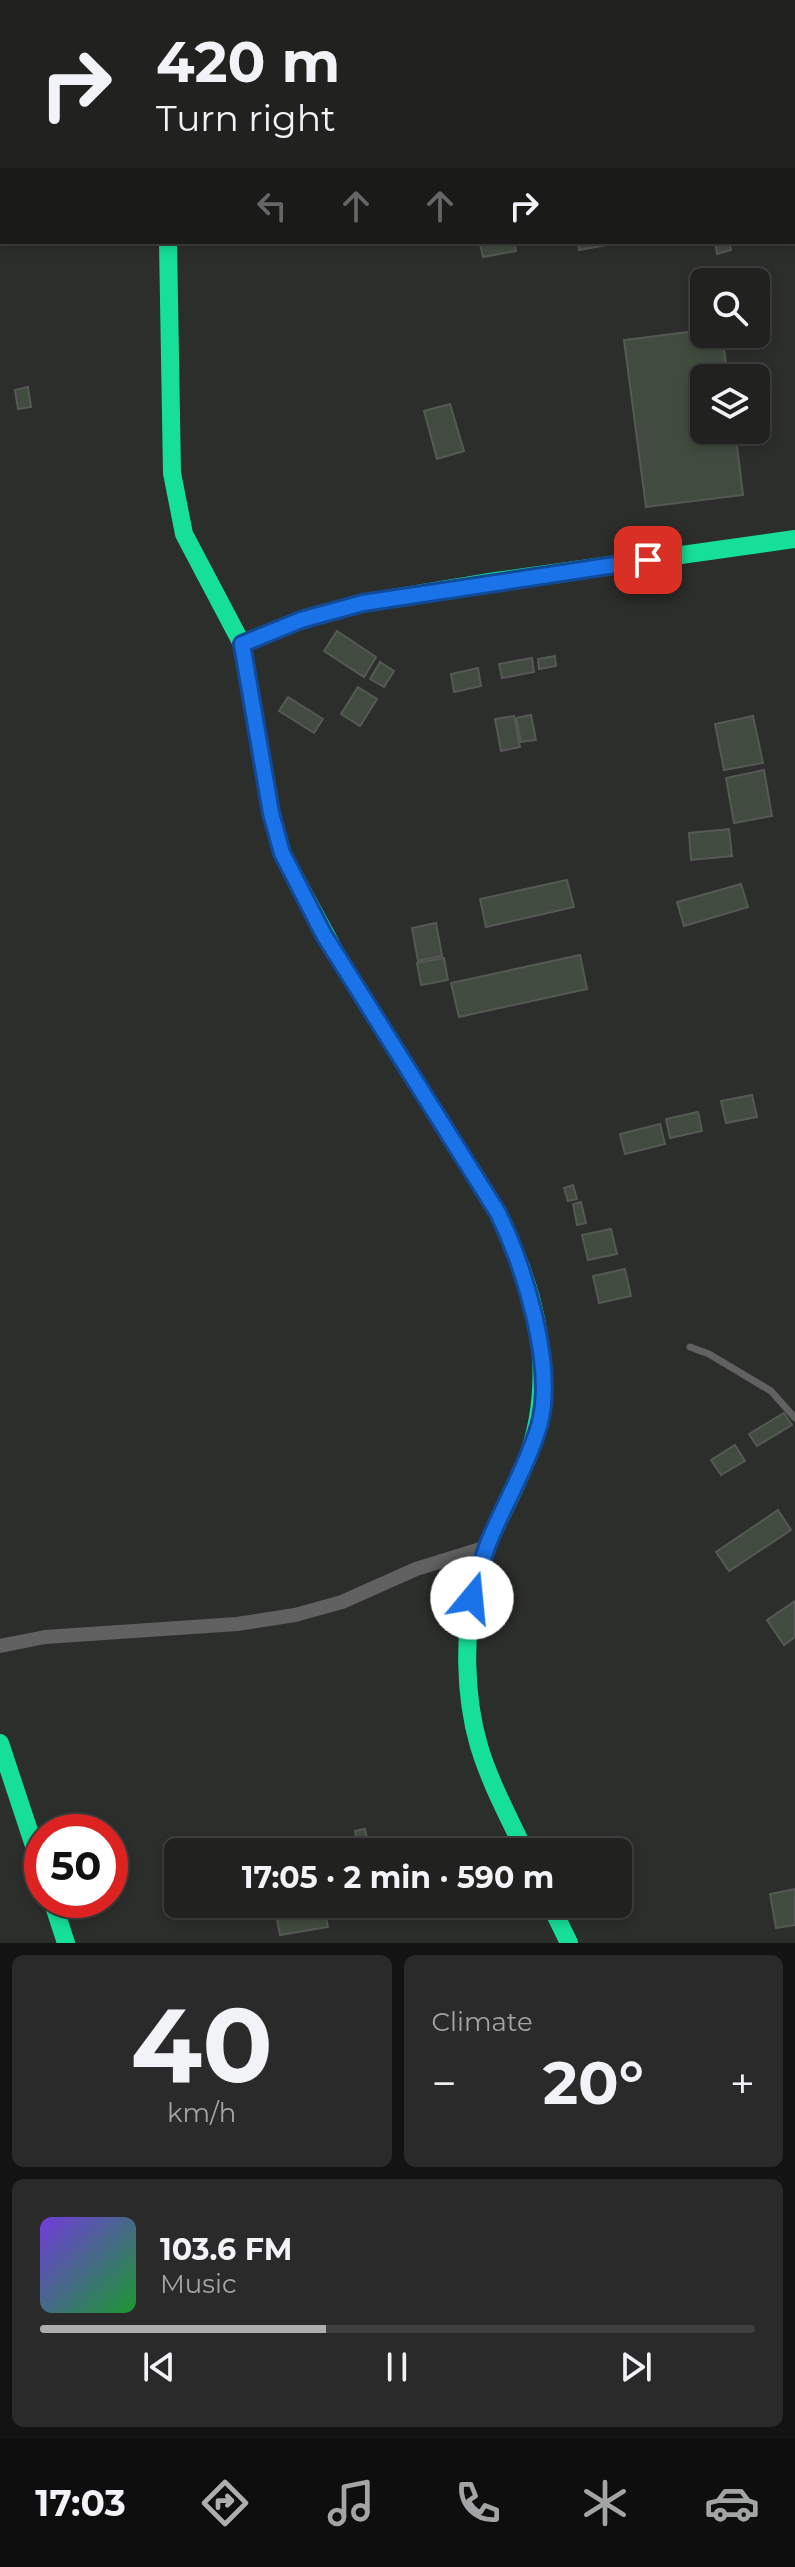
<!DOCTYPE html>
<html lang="en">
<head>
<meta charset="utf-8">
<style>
  :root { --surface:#212220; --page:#292a29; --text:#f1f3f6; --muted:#a2a4a5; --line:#3e3f3e; --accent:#adafac }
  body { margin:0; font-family:Montserrat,sans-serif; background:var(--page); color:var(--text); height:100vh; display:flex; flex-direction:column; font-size:30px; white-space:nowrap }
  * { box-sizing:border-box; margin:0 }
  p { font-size:26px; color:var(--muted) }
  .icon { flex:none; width:44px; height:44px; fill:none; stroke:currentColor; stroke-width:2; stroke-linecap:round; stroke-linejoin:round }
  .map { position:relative; height:1943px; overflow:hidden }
  .drawer { display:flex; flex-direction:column; gap:12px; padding:12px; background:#121312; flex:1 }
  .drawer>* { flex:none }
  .banner { position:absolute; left:0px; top:0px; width:796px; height:244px; box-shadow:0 4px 12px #0003,0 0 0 2px var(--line); background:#212220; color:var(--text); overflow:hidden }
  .buttons { position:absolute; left:690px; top:268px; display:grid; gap:16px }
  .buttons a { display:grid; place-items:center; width:80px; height:80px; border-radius:12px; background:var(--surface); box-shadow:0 4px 12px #0003,0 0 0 2px var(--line); font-size:40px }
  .speed { position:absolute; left:24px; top:1814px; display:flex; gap:16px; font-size:40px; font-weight:700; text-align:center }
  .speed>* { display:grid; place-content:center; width:104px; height:104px; border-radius:50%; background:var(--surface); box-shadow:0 4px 12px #0003,0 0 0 2px var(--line); line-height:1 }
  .speed .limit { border:12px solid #d22; background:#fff; color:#111 }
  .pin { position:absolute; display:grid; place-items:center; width:68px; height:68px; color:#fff; margin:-34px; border-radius:16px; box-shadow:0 4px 12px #0006 }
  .me { position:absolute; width:88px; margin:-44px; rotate:17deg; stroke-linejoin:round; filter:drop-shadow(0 0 6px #0008) }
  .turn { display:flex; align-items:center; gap:28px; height:168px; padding:0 24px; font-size:36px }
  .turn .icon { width:104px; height:104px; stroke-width:2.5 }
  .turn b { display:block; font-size:56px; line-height:68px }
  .lanes { display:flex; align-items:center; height:76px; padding:0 24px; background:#0003; justify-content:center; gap:40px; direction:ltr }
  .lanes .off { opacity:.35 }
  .big { font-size:60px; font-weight:700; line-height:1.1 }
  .drawer .tile { flex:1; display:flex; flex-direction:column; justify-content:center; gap:12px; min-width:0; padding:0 28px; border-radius:12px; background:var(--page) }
  .drawer .dial { align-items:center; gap:0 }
  .dial b { font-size:104px; line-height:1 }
  .song { display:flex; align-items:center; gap:24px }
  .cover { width:96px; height:96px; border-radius:12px; background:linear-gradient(135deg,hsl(260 70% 55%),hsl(130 70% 35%)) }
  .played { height:8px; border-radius:4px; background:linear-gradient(90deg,var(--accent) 40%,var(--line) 40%) }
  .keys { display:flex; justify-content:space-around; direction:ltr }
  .heat { display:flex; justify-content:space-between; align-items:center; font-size:44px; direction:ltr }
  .drawer .tiles { flex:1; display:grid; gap:12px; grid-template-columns:1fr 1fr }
  .tile:last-child { grid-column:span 2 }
  .trip { position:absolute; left:164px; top:1838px; width:468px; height:80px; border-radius:12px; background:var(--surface); box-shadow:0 4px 12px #0003,0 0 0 2px var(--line); font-weight:700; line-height:80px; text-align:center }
  .menu { display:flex; height:128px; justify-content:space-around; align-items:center; background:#0d0e0d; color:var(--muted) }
  .menu .icon { width:56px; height:56px }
  .menu .current { color:var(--accent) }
  .menu b { font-size:36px; color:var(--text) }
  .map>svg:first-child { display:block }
  .building { fill:#424b40; stroke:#565855; stroke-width:2 }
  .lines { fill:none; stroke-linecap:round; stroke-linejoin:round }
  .lane { stroke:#626162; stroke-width:7 }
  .street { stroke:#626162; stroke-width:14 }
  .fast { stroke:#16e098; stroke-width:18 }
  .slow { stroke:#ffcf43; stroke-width:18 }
  .route-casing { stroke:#114b97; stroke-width:20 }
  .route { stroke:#1a73e8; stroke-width:14 }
</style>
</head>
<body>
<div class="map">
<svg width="795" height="1943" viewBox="0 0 795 1943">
  <rect width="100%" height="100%" fill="#2c2e2b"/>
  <g class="building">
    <path d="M488 242H514L516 251 483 257 480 244Z"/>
    <path d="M578 242H611L612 244 579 250Z"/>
    <path d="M715 242H729L731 250 717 254Z"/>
    <path d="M704 330V334H722L728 378H704V430H735L743 495 646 507 624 340Z"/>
    <path d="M28 387 31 407 18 409 15 390Z"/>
    <path d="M450 404 464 451 437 459 424 411Z"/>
    <path d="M337 631 376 657 364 677 324 651Z"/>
    <path d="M555 656 556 666 539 669 538 659Z"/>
    <path d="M532 658 534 672 502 678 499 664Z"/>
    <path d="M380 662 394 671 384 687 370 679Z"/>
    <path d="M478 668 481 686 454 692 451 674Z"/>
    <path d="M358 687 377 699 360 726 341 714Z"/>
    <path d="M288 697 323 719 314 733 279 711Z"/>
    <path d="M531 715 536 740 521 742 516 718Z"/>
    <path d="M514 716 520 747 501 751 495 719Z"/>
    <path d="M753 716 763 763 724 770 715 724Z"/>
    <path d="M764 770 772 816 734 823 726 778Z"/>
    <path d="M729 829 732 856 691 860 689 833Z"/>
    <path d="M567 880 574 907 486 927 480 899Z"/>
    <path d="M741 884 748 907 684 926 677 902Z"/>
    <path d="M436 923 442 956 418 961 412 928Z"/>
    <path d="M580 955 587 989 459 1017 451 983Z"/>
    <path d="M444 958 448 980 421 985 417 963Z"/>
    <path d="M752 1095 757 1117 726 1123 721 1101Z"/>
    <path d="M698 1112 702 1131 670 1138 666 1119Z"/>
    <path d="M660 1124 665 1144 625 1154 620 1134Z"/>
    <path d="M573 1185 577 1199 568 1201 564 1188Z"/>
    <path d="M581 1202 586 1223 577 1225 573 1204Z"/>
    <path d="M611 1229 617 1254 588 1260 582 1235Z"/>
    <path d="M625 1269 631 1296 599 1303 593 1276Z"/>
    <path d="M784 1413 792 1425 757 1446 749 1434Z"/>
    <path d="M735 1445 745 1461 721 1475 711 1460Z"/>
    <path d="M778 1510 791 1530 729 1571 716 1552Z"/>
    <path d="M795 1601V1637L784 1645 767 1620Z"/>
    <path d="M365 1829 367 1838 357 1840 355 1831Z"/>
    <path d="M795 1889V1925L776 1928 770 1894Z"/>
    <path d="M274 1904H323L328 1927 280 1935Z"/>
  </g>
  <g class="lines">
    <path class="lane" d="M690 1347 709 1354 771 1391 795 1418"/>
    <path class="street" d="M0 1646 45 1637 237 1624 295 1615 342 1602 416 1569 487 1547"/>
    <g class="fast">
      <path d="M168 242 172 473 184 534 242 644 271 813 282 853 339 959"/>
      <path d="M242 644 301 620 363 603 496 581 795 539"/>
      <path d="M521 1267C545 1330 550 1401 525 1464 510 1504 485 1540 475 1582 464 1633 464 1695 479 1746 490 1783 509 1817 525 1852"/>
      <path d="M0 1743 42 1870"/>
      <path d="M52 1900 66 1943"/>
      <path d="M550 1904 569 1943"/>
    </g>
    <g class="slow">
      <path d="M176 0V2"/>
      <path d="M339 959 498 1213 521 1267"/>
    </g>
  </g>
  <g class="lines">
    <g class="route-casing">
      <path id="route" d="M472 1598C478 1578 482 1558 490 1539 506 1501 527 1466 539 1426 556 1367 524 1267 498 1213L324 935 282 853 271 813 242 644 301 620 363 603 648 560"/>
    </g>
    <use href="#route" class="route"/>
  </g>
</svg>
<div class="buttons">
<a><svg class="icon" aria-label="search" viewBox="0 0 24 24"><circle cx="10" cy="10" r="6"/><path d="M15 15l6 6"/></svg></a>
<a><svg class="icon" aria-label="layers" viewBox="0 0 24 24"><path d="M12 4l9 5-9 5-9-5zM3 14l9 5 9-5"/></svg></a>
</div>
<div class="speed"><div class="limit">50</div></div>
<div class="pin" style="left:648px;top:560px;background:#d93025"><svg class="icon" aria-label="arrive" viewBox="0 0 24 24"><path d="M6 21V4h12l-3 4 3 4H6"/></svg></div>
<svg class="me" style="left:472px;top:1598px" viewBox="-20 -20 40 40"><circle r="19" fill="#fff"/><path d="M0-13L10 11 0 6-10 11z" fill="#1a73e8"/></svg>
<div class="trip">17:05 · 2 min · 590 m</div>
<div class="banner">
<div class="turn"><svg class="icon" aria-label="right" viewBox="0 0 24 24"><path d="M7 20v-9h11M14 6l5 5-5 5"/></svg><div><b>420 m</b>Turn right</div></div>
<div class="lanes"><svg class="icon off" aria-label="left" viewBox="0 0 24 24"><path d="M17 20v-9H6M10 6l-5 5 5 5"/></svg><svg class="icon off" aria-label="ahead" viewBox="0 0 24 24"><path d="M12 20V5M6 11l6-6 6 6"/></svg><svg class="icon off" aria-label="ahead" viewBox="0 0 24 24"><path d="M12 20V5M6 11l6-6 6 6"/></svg><svg class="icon" aria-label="right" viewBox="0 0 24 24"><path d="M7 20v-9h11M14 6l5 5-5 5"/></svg></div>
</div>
</div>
<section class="drawer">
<div class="tiles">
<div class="tile dial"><b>40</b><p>km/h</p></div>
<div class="tile"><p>Climate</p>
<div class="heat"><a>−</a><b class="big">20°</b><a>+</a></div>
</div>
<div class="tile">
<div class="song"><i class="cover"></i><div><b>103.6 FM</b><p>Music</p></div></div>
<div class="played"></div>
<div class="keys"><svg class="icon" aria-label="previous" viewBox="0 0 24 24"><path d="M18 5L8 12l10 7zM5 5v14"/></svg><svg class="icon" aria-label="pause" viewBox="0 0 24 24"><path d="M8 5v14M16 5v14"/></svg><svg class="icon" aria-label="next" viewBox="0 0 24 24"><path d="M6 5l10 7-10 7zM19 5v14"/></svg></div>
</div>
</div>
</section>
<nav class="menu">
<b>17:03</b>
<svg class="icon current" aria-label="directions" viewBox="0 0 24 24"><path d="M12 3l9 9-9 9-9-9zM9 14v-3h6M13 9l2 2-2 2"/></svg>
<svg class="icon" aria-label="music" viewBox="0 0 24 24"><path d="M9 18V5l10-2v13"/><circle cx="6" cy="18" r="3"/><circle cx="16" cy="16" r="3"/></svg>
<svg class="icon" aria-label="phone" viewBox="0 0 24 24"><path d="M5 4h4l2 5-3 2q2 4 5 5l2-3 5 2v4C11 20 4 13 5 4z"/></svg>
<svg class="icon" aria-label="climate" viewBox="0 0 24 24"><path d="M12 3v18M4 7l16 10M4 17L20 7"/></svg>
<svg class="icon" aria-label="car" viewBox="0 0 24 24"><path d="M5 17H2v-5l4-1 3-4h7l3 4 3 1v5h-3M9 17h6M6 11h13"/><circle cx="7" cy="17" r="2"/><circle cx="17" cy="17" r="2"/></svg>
</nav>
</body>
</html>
